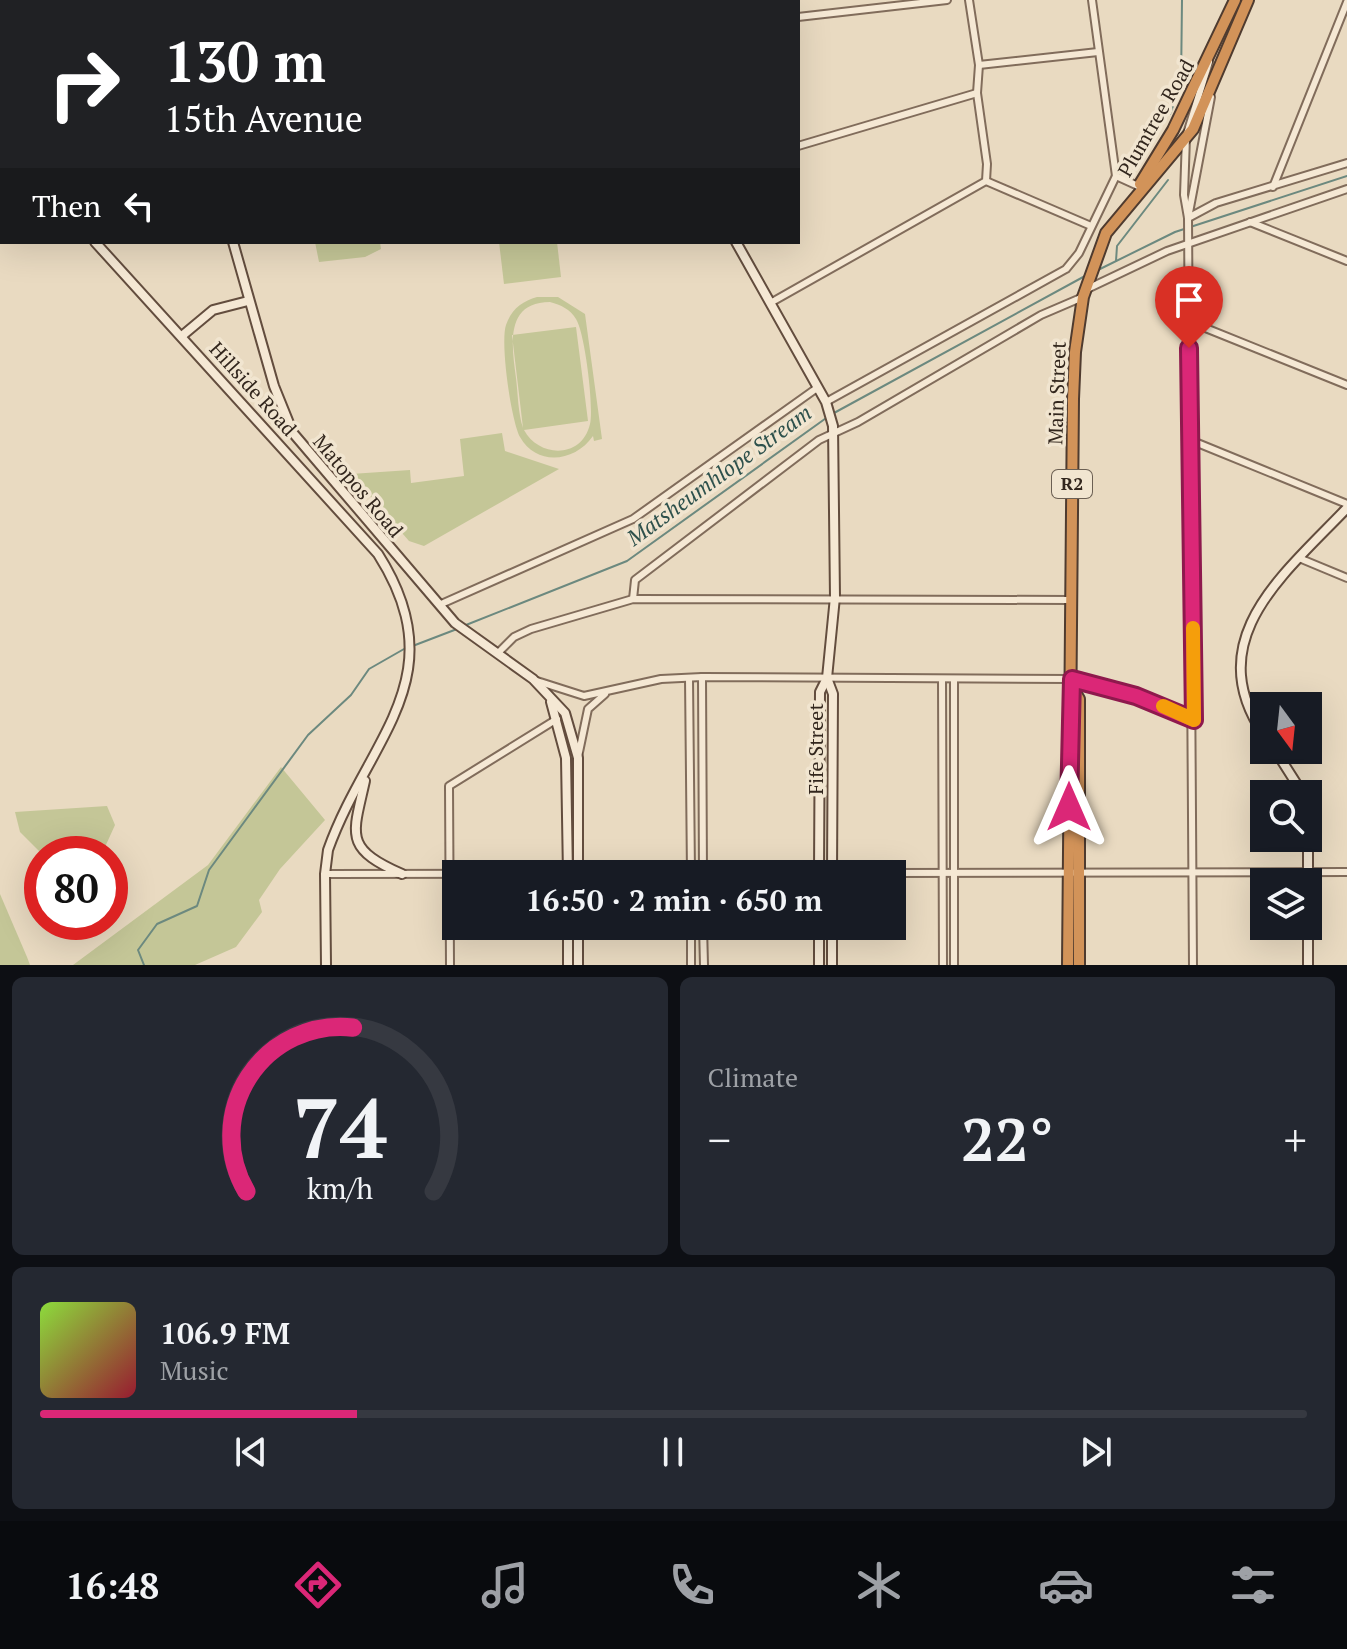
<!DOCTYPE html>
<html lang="en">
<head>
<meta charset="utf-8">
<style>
  :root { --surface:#171b24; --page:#242831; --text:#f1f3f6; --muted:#9ea1a6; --line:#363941; --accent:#db2777 }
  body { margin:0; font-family:"PT Serif",serif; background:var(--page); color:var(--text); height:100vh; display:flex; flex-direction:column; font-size:30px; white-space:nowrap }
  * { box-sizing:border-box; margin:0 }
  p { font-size:26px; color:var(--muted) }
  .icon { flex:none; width:44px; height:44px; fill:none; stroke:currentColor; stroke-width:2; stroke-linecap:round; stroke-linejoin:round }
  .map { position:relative; height:965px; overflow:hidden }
  .drawer { display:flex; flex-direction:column; gap:12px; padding:12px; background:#0d0f14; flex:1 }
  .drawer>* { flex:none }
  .hud { position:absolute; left:0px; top:0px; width:800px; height:244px; box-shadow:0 8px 32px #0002; background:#202124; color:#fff; overflow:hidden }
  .needle { width:52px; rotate:165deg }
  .tools { position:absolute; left:1250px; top:692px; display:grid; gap:16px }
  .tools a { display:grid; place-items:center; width:72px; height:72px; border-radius:0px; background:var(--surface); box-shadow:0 8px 32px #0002; font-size:40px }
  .speed { position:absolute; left:24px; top:836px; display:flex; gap:16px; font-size:40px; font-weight:700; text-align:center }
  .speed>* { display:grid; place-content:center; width:104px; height:104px; border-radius:50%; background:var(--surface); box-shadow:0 8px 32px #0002; line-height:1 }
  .speed .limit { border:12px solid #d22; background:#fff; color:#111 }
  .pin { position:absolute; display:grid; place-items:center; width:68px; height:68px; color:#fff; margin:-82px -34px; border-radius:50% 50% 50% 0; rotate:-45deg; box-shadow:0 0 8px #0007 }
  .pin .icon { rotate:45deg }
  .me { position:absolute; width:88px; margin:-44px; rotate:0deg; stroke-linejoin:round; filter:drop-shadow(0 0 6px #0008) }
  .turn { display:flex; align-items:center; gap:28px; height:168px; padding:0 32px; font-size:36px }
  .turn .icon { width:104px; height:104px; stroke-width:2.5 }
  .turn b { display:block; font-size:56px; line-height:68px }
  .then { display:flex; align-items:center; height:76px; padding:0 32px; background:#0003; gap:16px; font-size:30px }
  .big { font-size:60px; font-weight:600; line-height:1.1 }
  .drawer .widget { flex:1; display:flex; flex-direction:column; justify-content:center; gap:12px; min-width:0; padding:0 28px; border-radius:12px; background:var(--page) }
  .drawer .dial { align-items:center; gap:0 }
  .dial svg { height:208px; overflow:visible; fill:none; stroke:var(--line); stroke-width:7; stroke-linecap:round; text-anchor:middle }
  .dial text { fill:var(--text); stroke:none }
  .song { display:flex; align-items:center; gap:24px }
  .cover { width:96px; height:96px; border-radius:12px; background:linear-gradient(135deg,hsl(90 70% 55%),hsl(350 70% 35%)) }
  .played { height:8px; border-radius:4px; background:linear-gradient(90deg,var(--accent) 25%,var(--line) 25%) }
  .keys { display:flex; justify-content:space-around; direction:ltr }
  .heat { display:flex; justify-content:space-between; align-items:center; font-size:44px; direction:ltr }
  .drawer .tiles { flex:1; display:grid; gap:12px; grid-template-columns:1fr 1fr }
  .widget:last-child { grid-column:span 2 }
  .trip { position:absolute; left:442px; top:860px; width:464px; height:80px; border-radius:0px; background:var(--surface); box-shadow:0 8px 32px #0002; font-weight:600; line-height:80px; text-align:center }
  .dock { display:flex; height:128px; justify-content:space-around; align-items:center; background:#090b0e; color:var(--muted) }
  .dock .icon { width:56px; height:56px }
  .dock .current { color:var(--accent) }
  .dock b { font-size:36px; color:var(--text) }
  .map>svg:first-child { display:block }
  .green { fill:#c4c697; fill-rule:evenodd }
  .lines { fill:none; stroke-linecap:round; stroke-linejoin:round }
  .stream { stroke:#6c897f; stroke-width:2 }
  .street-casing { stroke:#816c5b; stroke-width:10 }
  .secondary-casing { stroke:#634d3e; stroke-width:12 }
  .highway-casing { stroke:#4f3b2f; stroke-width:14 }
  .street { stroke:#f5e8d4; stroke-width:6 }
  .secondary { stroke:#f5e8d4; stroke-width:8 }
  .highway { stroke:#d29359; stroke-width:10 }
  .route-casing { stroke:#8e194d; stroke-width:20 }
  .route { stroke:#db2777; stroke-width:14 }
  .slow { stroke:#f59e0b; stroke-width:14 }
  .labels { text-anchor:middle; stroke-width:7; stroke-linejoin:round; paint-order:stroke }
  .shield { fill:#f1e5d0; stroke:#6b5f53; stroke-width:2 }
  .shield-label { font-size:18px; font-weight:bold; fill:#32261d }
  .street-label { font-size:20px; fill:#32261d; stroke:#f1e5d0 }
  .water-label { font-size:22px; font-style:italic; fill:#2e514c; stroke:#f1e5d0 }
</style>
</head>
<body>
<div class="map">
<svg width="1347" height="965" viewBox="0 0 1347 965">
  <rect width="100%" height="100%" fill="#e9dac1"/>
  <g class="green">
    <path d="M315 242H380L381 249 365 257 319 262Z"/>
    <path d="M499 242H557L561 277 504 284Z"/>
    <path d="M537 297H558L585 314 602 439 594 441 593 436C575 462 537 467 520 437 511 420 500 343 506 325 511 310 522 301 537 297ZM550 302C561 305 570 309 576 319 585 333 594 408 590 424 582 459 539 458 524 430L588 421 576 327 512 335 523 428C518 413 518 394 516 378 512 347 504 302 550 302Z"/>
    <path d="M502 433 505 451 559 469 424 546 409 541 351 474 410 470 411 483 464 476 460 439Z"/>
    <path d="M281 767 325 820 280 869 259 900 262 912 236 947 195 965H73L208 865Z"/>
    <path d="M107 806 115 825 105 847 42 854 20 832 15 812Z"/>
    <path d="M0 894 27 957 30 965H0Z"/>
  </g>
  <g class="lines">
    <g class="stream">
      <path d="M1170 114 1181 85 1182 0"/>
      <path d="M1116 261 1117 246 1168 180"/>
      <path d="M1098 270 1175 232 1347 176"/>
      <path d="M834 413 1085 276"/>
      <path d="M466 625 627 561 829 416"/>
      <path d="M410 647 457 629"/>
      <path d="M144 965 138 950 157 924 197 906 209 870 308 735 351 695 369 669 404 649"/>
    </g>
    <g class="street-casing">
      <g id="street">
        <path d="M471 0 472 2"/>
        <path d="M1092 0 1116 176"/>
        <path d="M39 2V0"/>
        <path d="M260 2 261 0"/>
        <path d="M484 2 487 0"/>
        <path d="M798 17 947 0"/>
        <path d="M979 65 1098 52"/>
        <path d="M0 108 2 105"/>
        <path d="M798 146 977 93"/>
        <path d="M1116 176 1138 186"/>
        <path d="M986 181 1091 226"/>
        <path d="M1273 187 1347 2"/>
        <path d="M1188 218 1216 203 1347 163"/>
        <path d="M1188 218 1184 195 1186 137 1209 62"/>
        <path d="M1250 222 1347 261"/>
        <path d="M1085 290 1167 251 1347 189"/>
        <path d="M772 302 986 181 987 164 977 93 979 65 969 0"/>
        <path d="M1188 321 1347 385"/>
        <path d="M826 402 1066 269 1079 253 1116 176"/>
        <path d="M1190 440 1347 504"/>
        <path d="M1299 558 1347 578"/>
        <path d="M633 599 635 580 819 440 858 422 1041 315 1083 297"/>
        <path d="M439 605 633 519 817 388"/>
        <path d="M498 653 514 637 531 629 633 599 1071 600"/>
        <path d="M702 677 703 874"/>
        <path d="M689 678 691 874"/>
        <path d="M942 679 943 965"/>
        <path d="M537 681 584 696 661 679 702 677 1072 679 1136 696 1194 720"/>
        <path d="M578 757 588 709 605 694"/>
        <path d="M325 874 1347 872"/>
        <path d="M691 926V965"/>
        <path d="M703 926 704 965"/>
        <path d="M450 965 449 786 557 719"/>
        <path d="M954 965V679"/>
        <path d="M1193 965 1188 218 1211 97"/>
      </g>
    </g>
    <g class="secondary-casing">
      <g id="secondary">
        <path d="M167 0 168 2"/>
        <path d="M641 2V0"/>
        <path d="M0 144 2 146"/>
        <path d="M95 242 378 554C457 678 368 738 328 850L325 874 326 965"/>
        <path d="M233 242 274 386 293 433 455 623 533 679 565 713 578 758V874"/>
        <path d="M736 242 826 402 833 426 835 597 827 678 820 692 819 874"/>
        <path d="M183 335 213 310 248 301"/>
        <path d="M827 678 833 694 832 874"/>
        <path d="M551 702 566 758 568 874"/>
        <path d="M1264 735C1199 640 1284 574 1347 508"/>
        <path d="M1275 750 1303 794"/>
        <path d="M365 781C353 835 343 848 402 874"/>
        <path d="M1308 882V838"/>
        <path d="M568 926V965"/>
        <path d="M578 926V965"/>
        <path d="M819 965V926"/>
        <path d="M832 965V926"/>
        <path d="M1308 965V926"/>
      </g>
    </g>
    <g class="highway-casing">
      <g id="highway">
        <path d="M1140 184 1173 130 1235 0"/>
        <path d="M1073 689 1079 699V965"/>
        <path d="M1068 965 1073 399 1075 352 1083 297 1106 233 1193 129 1248 0"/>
      </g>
    </g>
    <use href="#street" class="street"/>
    <use href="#secondary" class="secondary"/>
    <use href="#highway" class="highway"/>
  </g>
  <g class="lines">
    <g class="route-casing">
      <path id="route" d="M1069 807 1072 679 1136 696 1194 720 1189 348"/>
    </g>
    <use href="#route" class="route"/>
    <path class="slow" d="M1163 706 1194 720 1193 628"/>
  </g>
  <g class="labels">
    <rect class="shield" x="1052" y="470" width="40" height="28" rx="6"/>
    <g class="shield-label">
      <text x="1072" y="490">R2</text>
    </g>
    <g class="street-label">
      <text transform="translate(1156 118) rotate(-60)" y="7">Plumtree Road</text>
      <text transform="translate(253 389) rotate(48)" y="7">Hillside Road</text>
      <text transform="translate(1057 393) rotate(-88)" y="7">Main Street</text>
      <text transform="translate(358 486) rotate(50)" y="7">Matopos Road</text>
      <text transform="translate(816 749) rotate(-90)" y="7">Fife Street</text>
    </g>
    <g class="water-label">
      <text transform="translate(719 475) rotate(-36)" y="8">Matsheumhlope Stream</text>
    </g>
  </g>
</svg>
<div class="tools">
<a><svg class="needle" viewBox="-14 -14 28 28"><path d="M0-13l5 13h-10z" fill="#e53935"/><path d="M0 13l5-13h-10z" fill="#9ea1a6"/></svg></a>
<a><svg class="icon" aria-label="search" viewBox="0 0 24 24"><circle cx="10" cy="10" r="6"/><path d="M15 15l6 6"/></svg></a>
<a><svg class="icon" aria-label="layers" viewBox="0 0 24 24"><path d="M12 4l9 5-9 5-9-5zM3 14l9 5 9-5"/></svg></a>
</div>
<div class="speed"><div class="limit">80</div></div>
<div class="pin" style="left:1189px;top:348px;background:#d93025"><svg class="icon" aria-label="arrive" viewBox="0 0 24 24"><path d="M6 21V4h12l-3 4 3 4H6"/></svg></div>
<svg class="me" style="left:1069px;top:807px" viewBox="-20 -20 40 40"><path d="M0-17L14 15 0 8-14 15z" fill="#db2777" stroke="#fff" stroke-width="4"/></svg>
<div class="trip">16:50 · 2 min · 650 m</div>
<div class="hud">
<div class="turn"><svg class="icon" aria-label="right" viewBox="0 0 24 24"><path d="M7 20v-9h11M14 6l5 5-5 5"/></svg><div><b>130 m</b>15th Avenue</div></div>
<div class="then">Then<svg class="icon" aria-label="left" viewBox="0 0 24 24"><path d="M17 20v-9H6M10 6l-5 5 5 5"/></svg></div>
</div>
</div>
<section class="drawer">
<div class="tiles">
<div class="widget dial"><svg viewBox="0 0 100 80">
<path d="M14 69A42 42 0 1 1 86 69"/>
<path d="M14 69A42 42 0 0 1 55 6" stroke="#db2777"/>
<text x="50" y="56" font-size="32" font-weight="700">74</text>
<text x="50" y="72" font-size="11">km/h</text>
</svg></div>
<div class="widget"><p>Climate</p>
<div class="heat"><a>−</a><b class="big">22°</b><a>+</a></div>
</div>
<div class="widget">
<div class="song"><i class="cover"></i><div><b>106.9 FM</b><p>Music</p></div></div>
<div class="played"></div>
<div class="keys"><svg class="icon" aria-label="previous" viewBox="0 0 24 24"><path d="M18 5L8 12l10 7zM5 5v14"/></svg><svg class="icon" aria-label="pause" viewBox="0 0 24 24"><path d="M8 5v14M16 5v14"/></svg><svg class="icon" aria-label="next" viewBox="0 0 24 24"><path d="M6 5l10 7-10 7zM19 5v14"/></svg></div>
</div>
</div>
</section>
<nav class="dock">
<b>16:48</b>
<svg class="icon current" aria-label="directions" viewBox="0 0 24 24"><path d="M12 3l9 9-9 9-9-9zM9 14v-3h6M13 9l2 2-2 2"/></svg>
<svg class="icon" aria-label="music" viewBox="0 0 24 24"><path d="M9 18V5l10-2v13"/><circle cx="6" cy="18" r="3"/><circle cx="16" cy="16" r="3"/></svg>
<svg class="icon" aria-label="phone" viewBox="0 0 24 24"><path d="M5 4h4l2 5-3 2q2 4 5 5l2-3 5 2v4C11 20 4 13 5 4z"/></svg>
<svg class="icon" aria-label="climate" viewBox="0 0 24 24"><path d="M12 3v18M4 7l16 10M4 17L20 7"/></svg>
<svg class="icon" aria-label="car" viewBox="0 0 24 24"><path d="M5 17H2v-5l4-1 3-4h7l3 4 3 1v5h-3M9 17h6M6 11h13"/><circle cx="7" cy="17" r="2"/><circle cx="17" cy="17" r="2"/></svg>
<svg class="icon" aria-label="filters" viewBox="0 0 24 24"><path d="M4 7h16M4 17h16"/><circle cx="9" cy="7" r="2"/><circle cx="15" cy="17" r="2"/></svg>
</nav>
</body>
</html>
